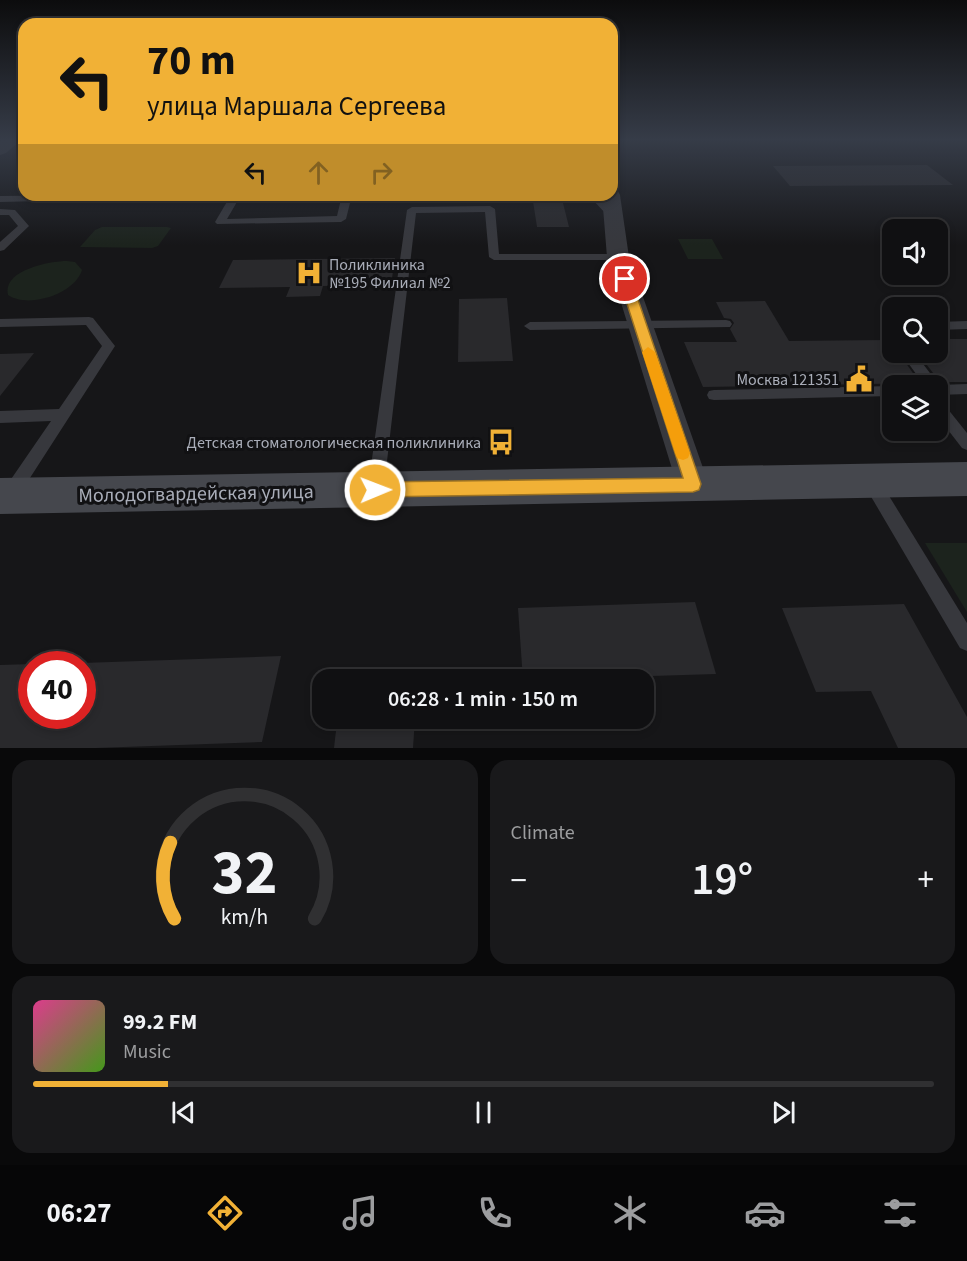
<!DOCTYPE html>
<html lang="en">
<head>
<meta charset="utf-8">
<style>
  :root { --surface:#101012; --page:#19191b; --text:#f1f3f6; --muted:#9c9d9f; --line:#303032; --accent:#f1b136 }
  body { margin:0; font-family:"Source Sans 3",sans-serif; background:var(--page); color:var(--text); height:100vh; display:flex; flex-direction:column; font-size:22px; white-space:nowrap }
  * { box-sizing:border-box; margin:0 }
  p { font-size:20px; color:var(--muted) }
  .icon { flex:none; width:33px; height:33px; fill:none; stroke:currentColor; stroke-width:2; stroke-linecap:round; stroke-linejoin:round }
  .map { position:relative; height:748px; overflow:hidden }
  .side { display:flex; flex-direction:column; gap:12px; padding:12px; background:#09090a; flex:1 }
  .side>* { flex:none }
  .top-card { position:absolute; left:18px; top:18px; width:600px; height:183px; border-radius:18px; box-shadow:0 3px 9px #0003,0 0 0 2px var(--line); background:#f1b136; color:#111; overflow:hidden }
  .controls { position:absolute; left:882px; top:219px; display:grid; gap:12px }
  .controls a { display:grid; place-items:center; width:66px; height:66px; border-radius:12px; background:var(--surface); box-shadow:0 3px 9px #0003,0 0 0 2px var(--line); font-size:30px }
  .speed { position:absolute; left:18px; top:651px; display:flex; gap:12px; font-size:30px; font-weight:700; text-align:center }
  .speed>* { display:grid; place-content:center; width:78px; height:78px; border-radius:50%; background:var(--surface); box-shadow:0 3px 9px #0003,0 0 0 2px var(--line); line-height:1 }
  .speed .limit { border:9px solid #d22; background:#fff; color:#111 }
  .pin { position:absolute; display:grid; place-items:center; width:51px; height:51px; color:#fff; margin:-26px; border:3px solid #fff; border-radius:50%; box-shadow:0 2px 6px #0007 }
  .me { position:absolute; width:66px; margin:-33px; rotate:89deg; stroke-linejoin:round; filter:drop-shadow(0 0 4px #0008) }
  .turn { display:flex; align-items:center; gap:21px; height:126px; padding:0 30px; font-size:27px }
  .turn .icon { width:78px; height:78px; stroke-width:2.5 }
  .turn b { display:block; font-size:42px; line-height:51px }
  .lanes { display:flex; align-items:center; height:57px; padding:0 30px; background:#0003; justify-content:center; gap:30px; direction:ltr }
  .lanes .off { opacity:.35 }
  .big { font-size:45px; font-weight:600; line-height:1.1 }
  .side .tile { flex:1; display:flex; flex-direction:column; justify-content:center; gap:9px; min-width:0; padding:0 21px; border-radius:18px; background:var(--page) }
  .side .dial { align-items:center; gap:0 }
  .dial svg { height:156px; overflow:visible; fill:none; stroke:var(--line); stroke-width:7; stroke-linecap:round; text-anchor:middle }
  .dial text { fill:var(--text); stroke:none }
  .song { display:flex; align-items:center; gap:18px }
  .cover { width:72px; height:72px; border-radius:9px; background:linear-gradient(135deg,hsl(330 70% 55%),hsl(100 70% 35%)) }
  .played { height:6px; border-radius:3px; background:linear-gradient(90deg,var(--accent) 15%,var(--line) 15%) }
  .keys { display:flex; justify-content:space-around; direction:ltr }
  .heat { display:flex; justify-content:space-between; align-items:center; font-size:33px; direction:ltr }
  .side .tiles { flex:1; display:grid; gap:12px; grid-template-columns:1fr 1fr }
  .tile:last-child { grid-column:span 2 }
  .trip { position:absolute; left:312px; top:669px; width:342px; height:60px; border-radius:18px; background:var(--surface); box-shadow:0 3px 9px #0003,0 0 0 2px var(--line); font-weight:600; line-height:60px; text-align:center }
  .tabs { display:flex; height:96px; justify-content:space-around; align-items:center; background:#060607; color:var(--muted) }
  .tabs .icon { width:42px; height:42px }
  .tabs .on { color:var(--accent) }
  .tabs b { font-size:27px; color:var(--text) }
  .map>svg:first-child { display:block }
  .green { fill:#1c231d }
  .building { fill:#29292c }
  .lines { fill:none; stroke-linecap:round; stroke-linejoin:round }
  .lane { fill:#37383d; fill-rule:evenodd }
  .street { fill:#37383d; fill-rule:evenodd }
  .secondary { fill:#45474d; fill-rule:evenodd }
  .route { fill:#f1b136; stroke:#9d7323; stroke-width:1.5 }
  .slow { fill:#f59e0b }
  .labels { text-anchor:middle; stroke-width:6; stroke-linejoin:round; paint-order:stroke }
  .poi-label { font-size:16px; fill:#a9adb8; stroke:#111113; text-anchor:end }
  .near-street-label { font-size:20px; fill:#a9adb8; stroke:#111113 }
</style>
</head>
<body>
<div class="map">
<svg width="967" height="748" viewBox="0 0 967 748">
  <rect width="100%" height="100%" fill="#161618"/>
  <g class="green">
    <path d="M360 195H460L459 199H359Z"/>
    <path d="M102 227H167L171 228 158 246 152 248 80 247 95 230Z"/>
    <path d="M678 239H712L723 259H688Z"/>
    <path d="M67 261 75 262 82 270C75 294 28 309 8 295 2 270 50 261 67 261Z"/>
    <path d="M925 543H967V612Z"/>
  </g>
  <g class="building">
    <path d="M927 165 953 185 790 186 773 166Z"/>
    <path d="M532 195H561L569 227H537Z"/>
    <path d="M395 258 391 285 323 286 320 296 286 297 290 287 219 288 233 260Z"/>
    <path d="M507 298 513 361 458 362 459 299Z"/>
    <path d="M765 301 789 341 886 340 892 346V352H898L920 383 703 387 684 342H737L730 329 734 323 731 319 724 318 716 302Z"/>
    <path d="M938 339H967V382H940L917 352H938Z"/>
    <path d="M34 353 0 396V354Z"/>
    <path d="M695 602 716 674 523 680 518 608Z"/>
    <path d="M904 604 967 717V748H898L871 691 816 692 782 608Z"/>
    <path d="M281 656 262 742 96 748H0V665L32 664V716H82V663Z"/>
    <path d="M415 718 413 748H334L337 722Z"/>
  </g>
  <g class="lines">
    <g class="lane">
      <path d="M87 195 89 197 84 200 0 202V196Z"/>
      <path d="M231 195H241L227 219 337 216 342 195H352L346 219 341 222 217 224 215 222Z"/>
      <path d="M588 195H598L615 213V217H609Z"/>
      <path d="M490 206 495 209 499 254H618L623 257 618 260H494L489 257 485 212 416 213 384 487 382 492 376 494 370 492 368 487 407 210 412 207Z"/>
      <path d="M0 209 15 210 29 226 4 250 0 251V242L18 226 9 215H0Z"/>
      <path d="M89 317 93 318 115 346 17 498 11 500 5 498 3 493 5 488 51 421 0 423V411L59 409 102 346 86 325 0 327V319Z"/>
      <path d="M726 320 730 321 732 324 730 327 530 330 524 326 530 322Z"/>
      <path d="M967 321V329L938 330V322Z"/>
      <path d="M892 323V340L888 339 880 327 882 324Z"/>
      <path d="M900 352H914L939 385 967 384V394L938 395V386H925Z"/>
      <path d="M892 386V396L714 400 709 399 707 395 709 391 714 390Z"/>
      <path d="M938 401 943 403 967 433V450L962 448 938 417Z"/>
      <path d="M872 476 878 478 967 623V651L960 648 866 488 864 483 866 478Z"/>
    </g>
    <g class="street">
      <path d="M3 140H21L6 153 0 155V142Z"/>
      <path d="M612 190 618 191 620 195 629 257 709 485 704 495 693 499 682 495 677 485 607 257 602 195H612Z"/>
    </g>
    <path class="secondary" d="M967 462V496L0 514V478Z"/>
  </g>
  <linearGradient id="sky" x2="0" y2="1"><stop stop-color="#0c0c0d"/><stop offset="0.57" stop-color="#363c48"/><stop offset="1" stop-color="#363c48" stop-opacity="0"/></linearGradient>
  <rect width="967" height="245" fill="url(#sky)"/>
  <path class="route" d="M625 276 631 279 701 484 699 490 693 492 375 497 370 495 367 490 370 484 375 482 683 478 619 279Z"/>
  <path class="slow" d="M648 347 655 352 690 453 688 458 683 460 677 458 675 453 642 352Z"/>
  <defs>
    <g id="hospital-bare" transform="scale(2.07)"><path d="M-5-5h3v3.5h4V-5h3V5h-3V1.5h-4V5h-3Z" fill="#f1b136" stroke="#111113" stroke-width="2.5" paint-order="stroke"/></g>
    <g id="civic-bare" transform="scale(2.07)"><path d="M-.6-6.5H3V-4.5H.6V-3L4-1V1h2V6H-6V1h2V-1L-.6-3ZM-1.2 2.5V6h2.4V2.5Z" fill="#f1b136" stroke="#111113" stroke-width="2.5" paint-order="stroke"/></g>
    <g id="bus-bare" transform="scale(2.07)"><path d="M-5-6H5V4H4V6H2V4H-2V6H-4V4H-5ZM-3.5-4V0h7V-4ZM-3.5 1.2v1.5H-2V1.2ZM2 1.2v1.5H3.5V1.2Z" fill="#f1b136" stroke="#111113" stroke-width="2.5" paint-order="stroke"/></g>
  </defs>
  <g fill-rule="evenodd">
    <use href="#hospital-bare" x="309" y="273"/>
    <use href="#civic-bare" x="859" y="379"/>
    <use href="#bus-bare" x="501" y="442"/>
  </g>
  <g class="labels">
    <g class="poi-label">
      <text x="329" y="270" text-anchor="start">Поликлиника<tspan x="329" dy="18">№195 Филиал №2</tspan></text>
      <text x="839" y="385">Москва 121351</text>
      <text x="481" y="448">Детская стоматологическая поликлиника</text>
    </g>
    <g class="near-street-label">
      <text transform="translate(196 493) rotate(-1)" y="7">Молодогвардейская улица</text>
    </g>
  </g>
</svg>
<div class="controls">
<a><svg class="icon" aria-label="sound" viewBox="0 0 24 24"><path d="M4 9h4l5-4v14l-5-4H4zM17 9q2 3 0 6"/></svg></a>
<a><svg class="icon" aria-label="search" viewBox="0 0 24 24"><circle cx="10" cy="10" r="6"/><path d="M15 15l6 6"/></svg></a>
<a><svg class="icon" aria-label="layers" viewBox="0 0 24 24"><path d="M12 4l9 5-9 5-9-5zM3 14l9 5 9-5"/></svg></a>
</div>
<div class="speed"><div class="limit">40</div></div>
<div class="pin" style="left:625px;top:279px;background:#d93025"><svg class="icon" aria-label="arrive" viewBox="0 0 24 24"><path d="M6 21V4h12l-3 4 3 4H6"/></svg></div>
<svg class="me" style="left:375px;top:490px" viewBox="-20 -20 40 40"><circle r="17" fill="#f1b136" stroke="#fff" stroke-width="3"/><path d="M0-11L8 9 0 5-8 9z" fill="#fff"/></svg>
<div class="trip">06:28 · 1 min · 150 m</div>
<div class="top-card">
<div class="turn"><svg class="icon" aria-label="left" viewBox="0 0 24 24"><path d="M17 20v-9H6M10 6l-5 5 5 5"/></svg><div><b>70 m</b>улица Маршала Сергеева</div></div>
<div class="lanes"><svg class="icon" aria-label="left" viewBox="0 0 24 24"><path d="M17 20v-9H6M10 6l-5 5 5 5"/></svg><svg class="icon off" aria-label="ahead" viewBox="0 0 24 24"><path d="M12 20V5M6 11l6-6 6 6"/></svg><svg class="icon off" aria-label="right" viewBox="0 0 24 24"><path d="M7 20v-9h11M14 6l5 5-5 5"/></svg></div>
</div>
</div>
<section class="side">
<div class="tiles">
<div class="tile dial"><svg viewBox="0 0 100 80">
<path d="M14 69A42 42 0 1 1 86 69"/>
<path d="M14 69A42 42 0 0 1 12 30" stroke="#f1b136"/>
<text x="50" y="56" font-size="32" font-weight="700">32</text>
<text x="50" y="72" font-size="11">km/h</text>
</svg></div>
<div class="tile"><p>Climate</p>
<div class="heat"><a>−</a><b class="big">19°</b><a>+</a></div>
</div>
<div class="tile">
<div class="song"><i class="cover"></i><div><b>99.2 FM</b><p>Music</p></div></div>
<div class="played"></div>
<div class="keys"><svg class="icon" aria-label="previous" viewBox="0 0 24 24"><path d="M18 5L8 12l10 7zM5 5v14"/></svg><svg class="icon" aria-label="pause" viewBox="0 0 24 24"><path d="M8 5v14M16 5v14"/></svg><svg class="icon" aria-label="next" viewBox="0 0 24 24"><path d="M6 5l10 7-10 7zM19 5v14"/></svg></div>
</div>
</div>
</section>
<nav class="tabs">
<b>06:27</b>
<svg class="icon on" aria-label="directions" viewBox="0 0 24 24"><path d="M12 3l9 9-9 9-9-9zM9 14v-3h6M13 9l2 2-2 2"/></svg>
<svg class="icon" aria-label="music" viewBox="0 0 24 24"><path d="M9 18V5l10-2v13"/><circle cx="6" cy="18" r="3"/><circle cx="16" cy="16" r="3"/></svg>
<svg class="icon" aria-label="phone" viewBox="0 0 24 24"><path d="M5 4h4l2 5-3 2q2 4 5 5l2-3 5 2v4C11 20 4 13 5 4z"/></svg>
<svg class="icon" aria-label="climate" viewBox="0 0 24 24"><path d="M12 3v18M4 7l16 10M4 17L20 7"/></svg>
<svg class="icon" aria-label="car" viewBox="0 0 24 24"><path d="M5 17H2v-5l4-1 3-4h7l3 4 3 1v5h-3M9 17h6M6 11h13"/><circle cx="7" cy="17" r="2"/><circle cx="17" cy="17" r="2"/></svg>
<svg class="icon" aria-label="filters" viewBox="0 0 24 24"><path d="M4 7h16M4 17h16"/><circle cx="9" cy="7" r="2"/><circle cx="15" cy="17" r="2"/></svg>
</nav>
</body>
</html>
